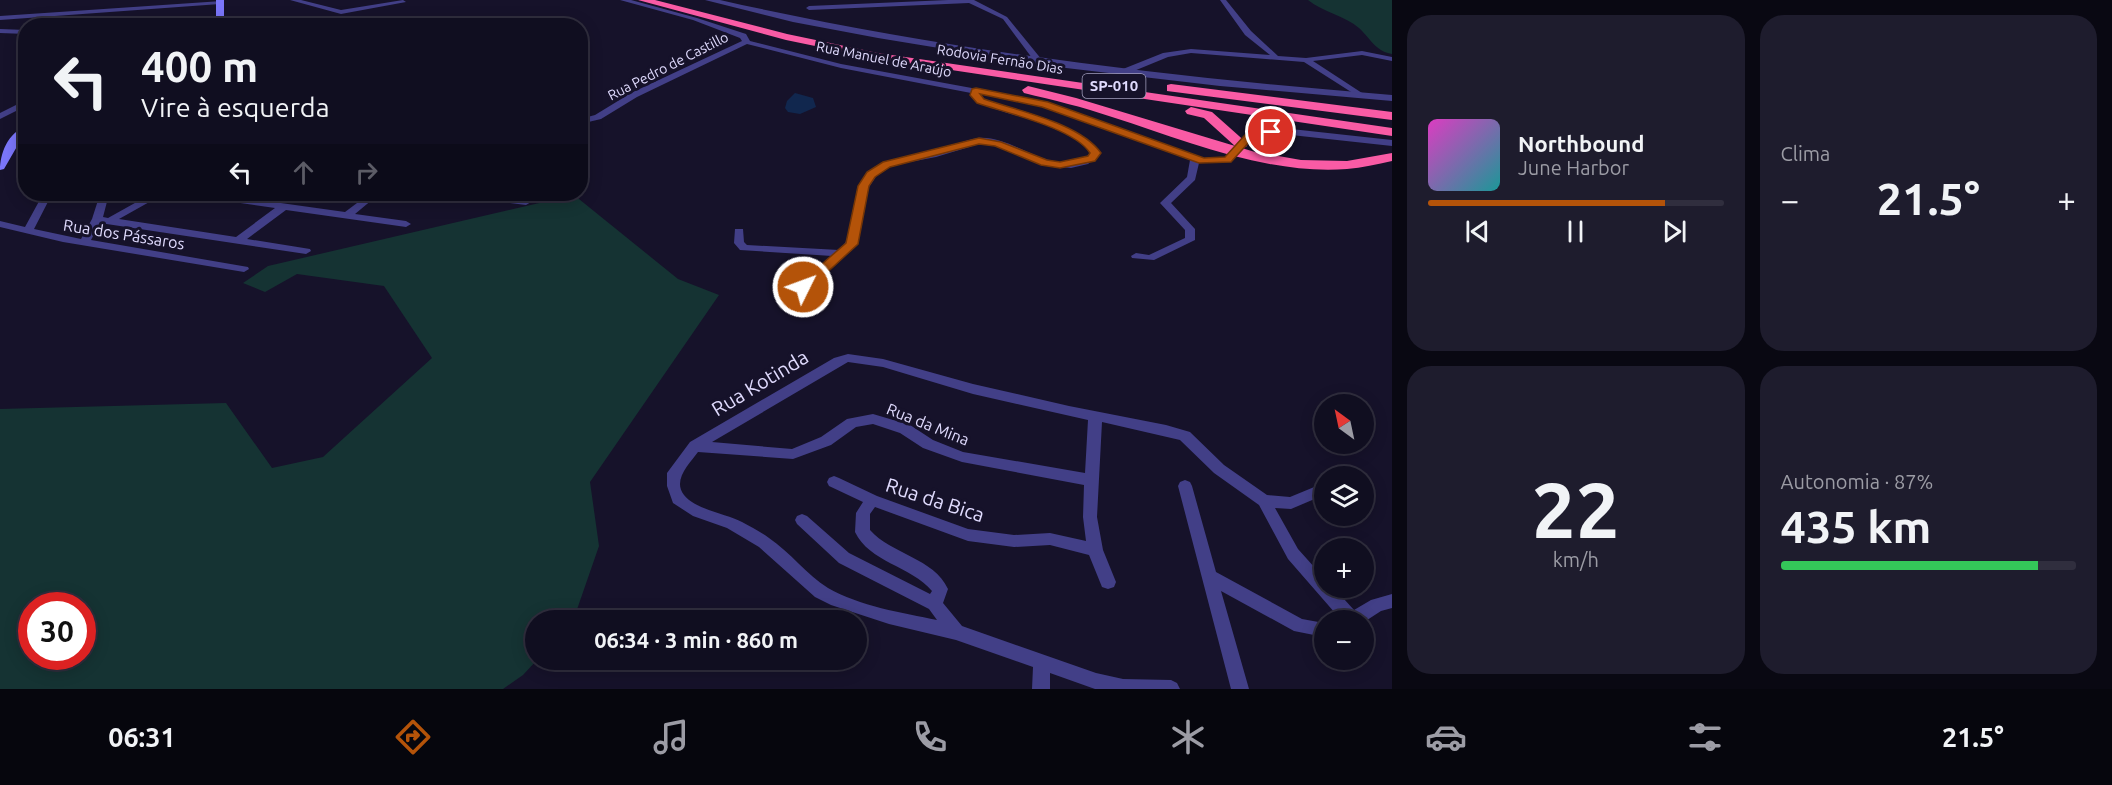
<!DOCTYPE html>
<html lang="pt">
<head>
<meta charset="utf-8">
<style>
  :root { --surface:#100e20; --page:#1e1c2d; --text:#f1f3f6; --muted:#9c9ca5; --line:#302e3e; --accent:#b45309 }
  body { margin:0; font-family:Ubuntu,sans-serif; background:var(--page); color:var(--text); height:100vh; display:flex; flex-direction:column; font-size:22px; white-space:nowrap }
  * { box-sizing:border-box; margin:0 }
  p { font-size:20px; color:var(--muted) }
  .icon { flex:none; width:33px; height:33px; fill:none; stroke:currentColor; stroke-width:2; stroke-linecap:round; stroke-linejoin:round }
  .map { position:relative; flex:1; overflow:hidden }
  .side { display:flex; flex-direction:column; gap:15px; padding:15px; background:#090812; width:720px }
  .side>* { flex:none }
  .banner { position:absolute; left:18px; top:18px; width:570px; height:183px; border-radius:24px; box-shadow:0 3px 15px #0003,0 0 0 2px var(--line); background:#100e20; color:var(--text); overflow:hidden }
  .needle { width:39px; rotate:327deg }
  .controls { position:absolute; left:1314px; top:394px; display:grid; gap:12px }
  .controls a { display:grid; place-items:center; width:60px; height:60px; border-radius:50%; background:var(--surface); box-shadow:0 3px 15px #0003,0 0 0 2px var(--line); font-size:30px }
  .speed { position:absolute; left:18px; top:592px; display:flex; gap:12px; font-size:30px; font-weight:700; text-align:center }
  .speed>* { display:grid; place-content:center; width:78px; height:78px; border-radius:50%; background:var(--surface); box-shadow:0 3px 15px #0003,0 0 0 2px var(--line); line-height:1 }
  .speed .limit { border:9px solid #d22; background:#fff; color:#111 }
  .pin { position:absolute; display:grid; place-items:center; width:51px; height:51px; color:#fff; margin:-26px; border:3px solid #fff; border-radius:50%; box-shadow:0 2px 6px #0007 }
  .me { position:absolute; width:66px; margin:-33px; rotate:48deg; stroke-linejoin:round; filter:drop-shadow(0 0 4px #0008) }
  .turn { display:flex; align-items:center; gap:21px; height:126px; padding:0 24px; font-size:27px }
  .turn .icon { width:78px; height:78px; stroke-width:2.5 }
  .turn b { display:block; font-size:42px; line-height:51px }
  .lanes { display:flex; align-items:center; height:57px; padding:0 24px; background:#0003; justify-content:center; gap:30px; direction:ltr }
  .lanes .off { opacity:.35 }
  .big { font-size:45px; font-weight:600; line-height:1.1 }
  .side .widget { flex:1; display:flex; flex-direction:column; justify-content:center; gap:9px; min-width:0; padding:0 21px; border-radius:24px; background:var(--page) }
  .side .dial { align-items:center; gap:0 }
  .dial b { font-size:78px; line-height:1 }
  .song { display:flex; align-items:center; gap:18px }
  .cover { width:72px; height:72px; border-radius:9px; background:linear-gradient(135deg,hsl(310 70% 55%),hsl(180 70% 35%)) }
  .played { height:6px; border-radius:3px; background:linear-gradient(90deg,var(--accent) 80%,var(--line) 80%) }
  .keys { display:flex; justify-content:space-around; direction:ltr }
  .heat { display:flex; justify-content:space-between; align-items:center; font-size:33px; direction:ltr }
  .charge { height:9px; border-radius:4px; background:linear-gradient(90deg,#34c759 87%,var(--line) 0) }
  .side .tiles { flex:1; display:grid; gap:15px; grid-template-columns:repeat(2,1fr) }
  .trip { position:absolute; left:525px; top:610px; width:342px; height:60px; border-radius:30px; background:var(--surface); box-shadow:0 3px 15px #0003,0 0 0 2px var(--line); font-weight:600; line-height:60px; text-align:center }
  .dock { display:flex; height:96px; justify-content:space-around; align-items:center; background:#06060d; color:var(--muted) }
  .dock .icon { width:42px; height:42px }
  .dock .selected { color:var(--accent) }
  .dock b { font-size:27px; color:var(--text) }
  main { display:flex; flex:1; min-height:0 }
  .map>svg:first-child { display:block }
  .green { fill:#153333; fill-rule:evenodd }
  .water { fill:#11274e }
  .lines { fill:none; stroke-linecap:round; stroke-linejoin:round }
  .minor { fill:#423f87; fill-rule:evenodd }
  .tertiary { fill:#423f87; fill-rule:evenodd }
  .secondary { fill:#7b76fa; fill-rule:evenodd }
  .motorway { fill:#f95ba5; fill-rule:evenodd }
  .route { fill:#b45309; stroke:#753606; stroke-width:1.5 }
  .labels { text-anchor:middle; stroke-width:6; stroke-linejoin:round; paint-order:stroke }
  .far-street-label { font-size:14px; fill:#e0dbfe; stroke:#16122a }
  .shield { fill:#16122a; stroke:#a39fbe; stroke-width:1.5 }
  .shield-label { font-size:15px; font-weight:bold; fill:#e0dbfe }
  .street-label { font-size:16px; fill:#e0dbfe; stroke:#16122a }
  .near-street-label { font-size:20px; fill:#e0dbfe; stroke:#16122a }
</style>
</head>
<body>
<main>
<div class="map">
<svg width="1392" height="689" viewBox="0 0 1392 689">
  <rect width="100%" height="100%" fill="#16122a"/>
  <g class="green">
    <path d="M1308 0H1392V54C1375 51 1371 39 1359 28 1345 16 1323 12 1308 0Z"/>
    <path d="M574 195 678 279 719 295 590 482 599 546 573 621H536L537 660 523 675 503 689H0V409L226 403 272 468 323 457 432 358 384 286 297 274 265 292 243 283 268 266ZM32 606H82V657H32Z"/>
  </g>
  <path class="water" d="M795 93 813 98 816 107 800 114 788 112 785 108 787 101Z"/>
  <g class="lines">
    <g class="minor">
      <path d="M290 0H301L341 10 403 0 406 2 341 14Z"/>
      <path d="M620 0H631L697 18 746 34 750 41 841 64 1048 102 1204 158 1225 157 1246 135 1282 128 1392 140V146L1282 134 1252 139 1231 162 1199 163 1195 180 1171 203 1195 229V240L1154 260 1132 258 1131 256 1136 253 1149 255 1185 238V230L1160 203 1187 177 1190 160 1043 106 979 94C986 102 998 105 1008 108 1041 119 1079 125 1101 153L1088 164 1071 168 1052 166 991 145 979 144 936 157 894 165 879 172 867 190 856 246 807 289H799L797 287 799 285 832 256 740 250 734 243 735 229H743L744 242 747 245 839 250C861 231 847 189 873 168 878 164 888 161 894 160 908 157 921 155 935 152 948 148 964 140 978 138 1017 135 1054 182 1091 153 1064 122 1014 118 978 103L971 95V93L841 68 747 44 637 97 601 119 580 124V119L595 115 631 93 742 41 740 38 693 20Z"/>
      <path d="M948 0H974L1007 17 1042 60 1035 62 1003 19 969 3 809 10 806 8 809 6Z"/>
      <path d="M1220 0H1226L1251 31 1278 56 1306 58 1362 51 1392 57V61L1362 55 1313 61 1362 93 1363 95 1359 97 1304 62 1191 53 1168 57 1129 73H1123V69L1163 53 1191 49 1270 55 1245 35Z"/>
      <path d="M222 1 223 2 220 4 0 20V16Z"/>
      <path d="M532 23 534 24 536 26H528Z"/>
      <path d="M0 29 26 30V34L0 33Z"/>
      <path d="M26 100V106L0 119V113Z"/>
      <path d="M43 194H52L34 229 81 239 92 219 100 194H109L103 217 108 218 151 194H161L160 196 119 219 236 237 275 208 199 197 195 194H216L345 212 369 194H379L355 214 406 221 411 224 406 227 286 210 247 239 310 249 311 251 306 254 100 223 91 240 248 267 249 269 244 272 63 242 0 227V221L25 227Z"/>
      <path d="M457 194H481L526 199 531 202 526 205 462 197Z"/>
      <path d="M848 354 883 359 973 384 1069 406 1166 425 1190 432 1224 465 1267 495 1290 497 1324 483V495L1291 509 1275 508 1298 549 1324 578V588H1334L1354 610 1371 600 1392 594V608L1381 611 1364 622 1342 621 1288 559 1259 505 1214 473 1180 440 1102 422 1097 517 1103 550 1116 582 1114 587 1108 589 1102 587 1089 555 1050 545 1014 547 968 541 875 507 870 514V530C891 554 934 558 948 589L943 603 962 626 1096 673 1123 679 1171 680 1177 683 1180 689H1095L1050 673V689H1032L1033 667 956 640 889 624 831 605 815 597 759 547 727 528 693 516 673 503 667 486V473L690 442 834 358ZM848 362 883 367 973 394 1088 420 1085 473 963 452 933 440 910 425 873 414 847 419 821 437 792 449 712 442ZM873 424 900 433 923 448 962 462 1084 485 1083 517 1086 541 1050 533 1014 535 968 529 877 496 839 478 834 476 829 478 827 482 829 486 863 502 856 513 855 532C869 562 911 566 932 591L930 594 849 553 807 516 802 514 797 516 795 520 797 524 839 563 929 609 937 620C903 613 859 606 828 588 807 575 790 552 769 538 761 532 751 527 742 522 727 514 694 509 684 495 672 480 690 463 698 452L793 459 831 445 856 427Z"/>
      <path d="M1185 480 1190 482 1192 486 1216 572 1302 619 1324 623V637L1294 631 1221 591 1249 689H1231L1178 486 1180 482Z"/>
    </g>
    <path class="tertiary" d="M705 0H720C942 50 1166 77 1392 95V101L1220 86 1049 66 878 38 793 22Z"/>
    <g class="secondary">
      <path d="M216 0H224V21L221 26H212L216 21Z"/>
      <path d="M26 126V136L19 143 4 169 0 170C0 153 8 133 26 126Z"/>
    </g>
    <g class="motorway">
      <path d="M638 0H655L787 34 878 53 1392 128V136L878 59 786 40Z"/>
      <path d="M1171 84 1392 112V120L1167 91V85Z"/>
      <path d="M1028 86 1076 98 1255 152 1301 160 1347 161 1392 153V161C1377 164 1362 168 1347 169 1267 175 1187 141 1112 117 1083 107 1053 100 1024 93L1022 90Z"/>
      <path d="M1191 107 1212 112 1248 144 1246 147H1236L1204 118 1187 114 1185 111Z"/>
    </g>
  </g>
  <path class="route" d="M976 88 1048 102 1204 158 1225 157 1245 135 1271 129 1276 132 1252 139 1231 162 1199 163 1042 107 980 94 984 99C1018 111 1080 123 1101 153L1095 161 1060 168 1041 165 995 146 979 144 890 167 875 177 869 186 858 244 808 290H799V284L846 243 858 186 867 172 883 162 979 138 1001 142 1047 160 1060 162 1088 156 1090 153C1074 128 1006 113 977 103L970 95 972 89Z"/>
  <g class="labels">
    <g class="far-street-label">
      <text transform="translate(884 59) rotate(11)" y="5">Rua Manuel de Araújo</text>
      <text transform="translate(1000 59) rotate(9)" y="5">Rodovia Fernão Dias</text>
      <text transform="translate(668 66) rotate(-27)" y="5">Rua Pedro de Castillo</text>
    </g>
    <rect class="shield" x="1082.5" y="74" width="63" height="24" rx="4.5"/>
    <g class="shield-label">
      <text x="1114" y="91">SP-010</text>
    </g>
    <g class="street-label">
      <text transform="translate(124 234) rotate(9)" y="6">Rua dos Pássaros</text>
      <text transform="translate(928 424) rotate(22)" y="6">Rua da Mina</text>
    </g>
    <g class="near-street-label">
      <text transform="translate(760 383) rotate(-31)" y="7">Rua Kotinda</text>
      <text transform="translate(935 500) rotate(18)" y="7">Rua da Bica</text>
    </g>
  </g>
</svg>
<div class="controls">
<a><svg class="needle" viewBox="-14 -14 28 28"><path d="M0-13l5 13h-10z" fill="#e53935"/><path d="M0 13l5-13h-10z" fill="#9c9ca5"/></svg></a>
<a><svg class="icon" aria-label="layers" viewBox="0 0 24 24"><path d="M12 4l9 5-9 5-9-5zM3 14l9 5 9-5"/></svg></a>
<a>+</a>
<a>−</a>
</div>
<div class="speed"><div class="limit">30</div></div>
<div class="pin" style="left:1271px;top:132px;background:#d93025"><svg class="icon" aria-label="arrive" viewBox="0 0 24 24"><path d="M6 21V4h12l-3 4 3 4H6"/></svg></div>
<svg class="me" style="left:803px;top:287px" viewBox="-20 -20 40 40"><circle r="17" fill="#b45309" stroke="#fff" stroke-width="3"/><path d="M0-11L8 9 0 5-8 9z" fill="#fff"/></svg>
<div class="trip">06:34 · 3 min · 860 m</div>
<div class="banner">
<div class="turn"><svg class="icon" aria-label="left" viewBox="0 0 24 24"><path d="M17 20v-9H6M10 6l-5 5 5 5"/></svg><div><b>400 m</b>Vire à esquerda</div></div>
<div class="lanes"><svg class="icon" aria-label="left" viewBox="0 0 24 24"><path d="M17 20v-9H6M10 6l-5 5 5 5"/></svg><svg class="icon off" aria-label="ahead" viewBox="0 0 24 24"><path d="M12 20V5M6 11l6-6 6 6"/></svg><svg class="icon off" aria-label="right" viewBox="0 0 24 24"><path d="M7 20v-9h11M14 6l5 5-5 5"/></svg></div>
</div>
</div>
<section class="side">
<div class="tiles">
<div class="widget">
<div class="song"><i class="cover"></i><div><b>Northbound</b><p>June Harbor</p></div></div>
<div class="played"></div>
<div class="keys"><svg class="icon" aria-label="previous" viewBox="0 0 24 24"><path d="M18 5L8 12l10 7zM5 5v14"/></svg><svg class="icon" aria-label="pause" viewBox="0 0 24 24"><path d="M8 5v14M16 5v14"/></svg><svg class="icon" aria-label="next" viewBox="0 0 24 24"><path d="M6 5l10 7-10 7zM19 5v14"/></svg></div>
</div>
<div class="widget"><p>Clima</p>
<div class="heat"><a>−</a><b class="big">21.5°</b><a>+</a></div>
</div>
<div class="widget dial"><b>22</b><p>km/h</p></div>
<div class="widget"><p>Autonomia · 87%</p><b class="big">435 km</b><div class="charge"></div></div>
</div>
</section>
</main>
<nav class="dock">
<b>06:31</b>
<svg class="icon selected" aria-label="directions" viewBox="0 0 24 24"><path d="M12 3l9 9-9 9-9-9zM9 14v-3h6M13 9l2 2-2 2"/></svg>
<svg class="icon" aria-label="music" viewBox="0 0 24 24"><path d="M9 18V5l10-2v13"/><circle cx="6" cy="18" r="3"/><circle cx="16" cy="16" r="3"/></svg>
<svg class="icon" aria-label="phone" viewBox="0 0 24 24"><path d="M5 4h4l2 5-3 2q2 4 5 5l2-3 5 2v4C11 20 4 13 5 4z"/></svg>
<svg class="icon" aria-label="climate" viewBox="0 0 24 24"><path d="M12 3v18M4 7l16 10M4 17L20 7"/></svg>
<svg class="icon" aria-label="car" viewBox="0 0 24 24"><path d="M5 17H2v-5l4-1 3-4h7l3 4 3 1v5h-3M9 17h6M6 11h13"/><circle cx="7" cy="17" r="2"/><circle cx="17" cy="17" r="2"/></svg>
<svg class="icon" aria-label="filters" viewBox="0 0 24 24"><path d="M4 7h16M4 17h16"/><circle cx="9" cy="7" r="2"/><circle cx="15" cy="17" r="2"/></svg>
<b>21.5°</b>
</nav>
</body>
</html>
